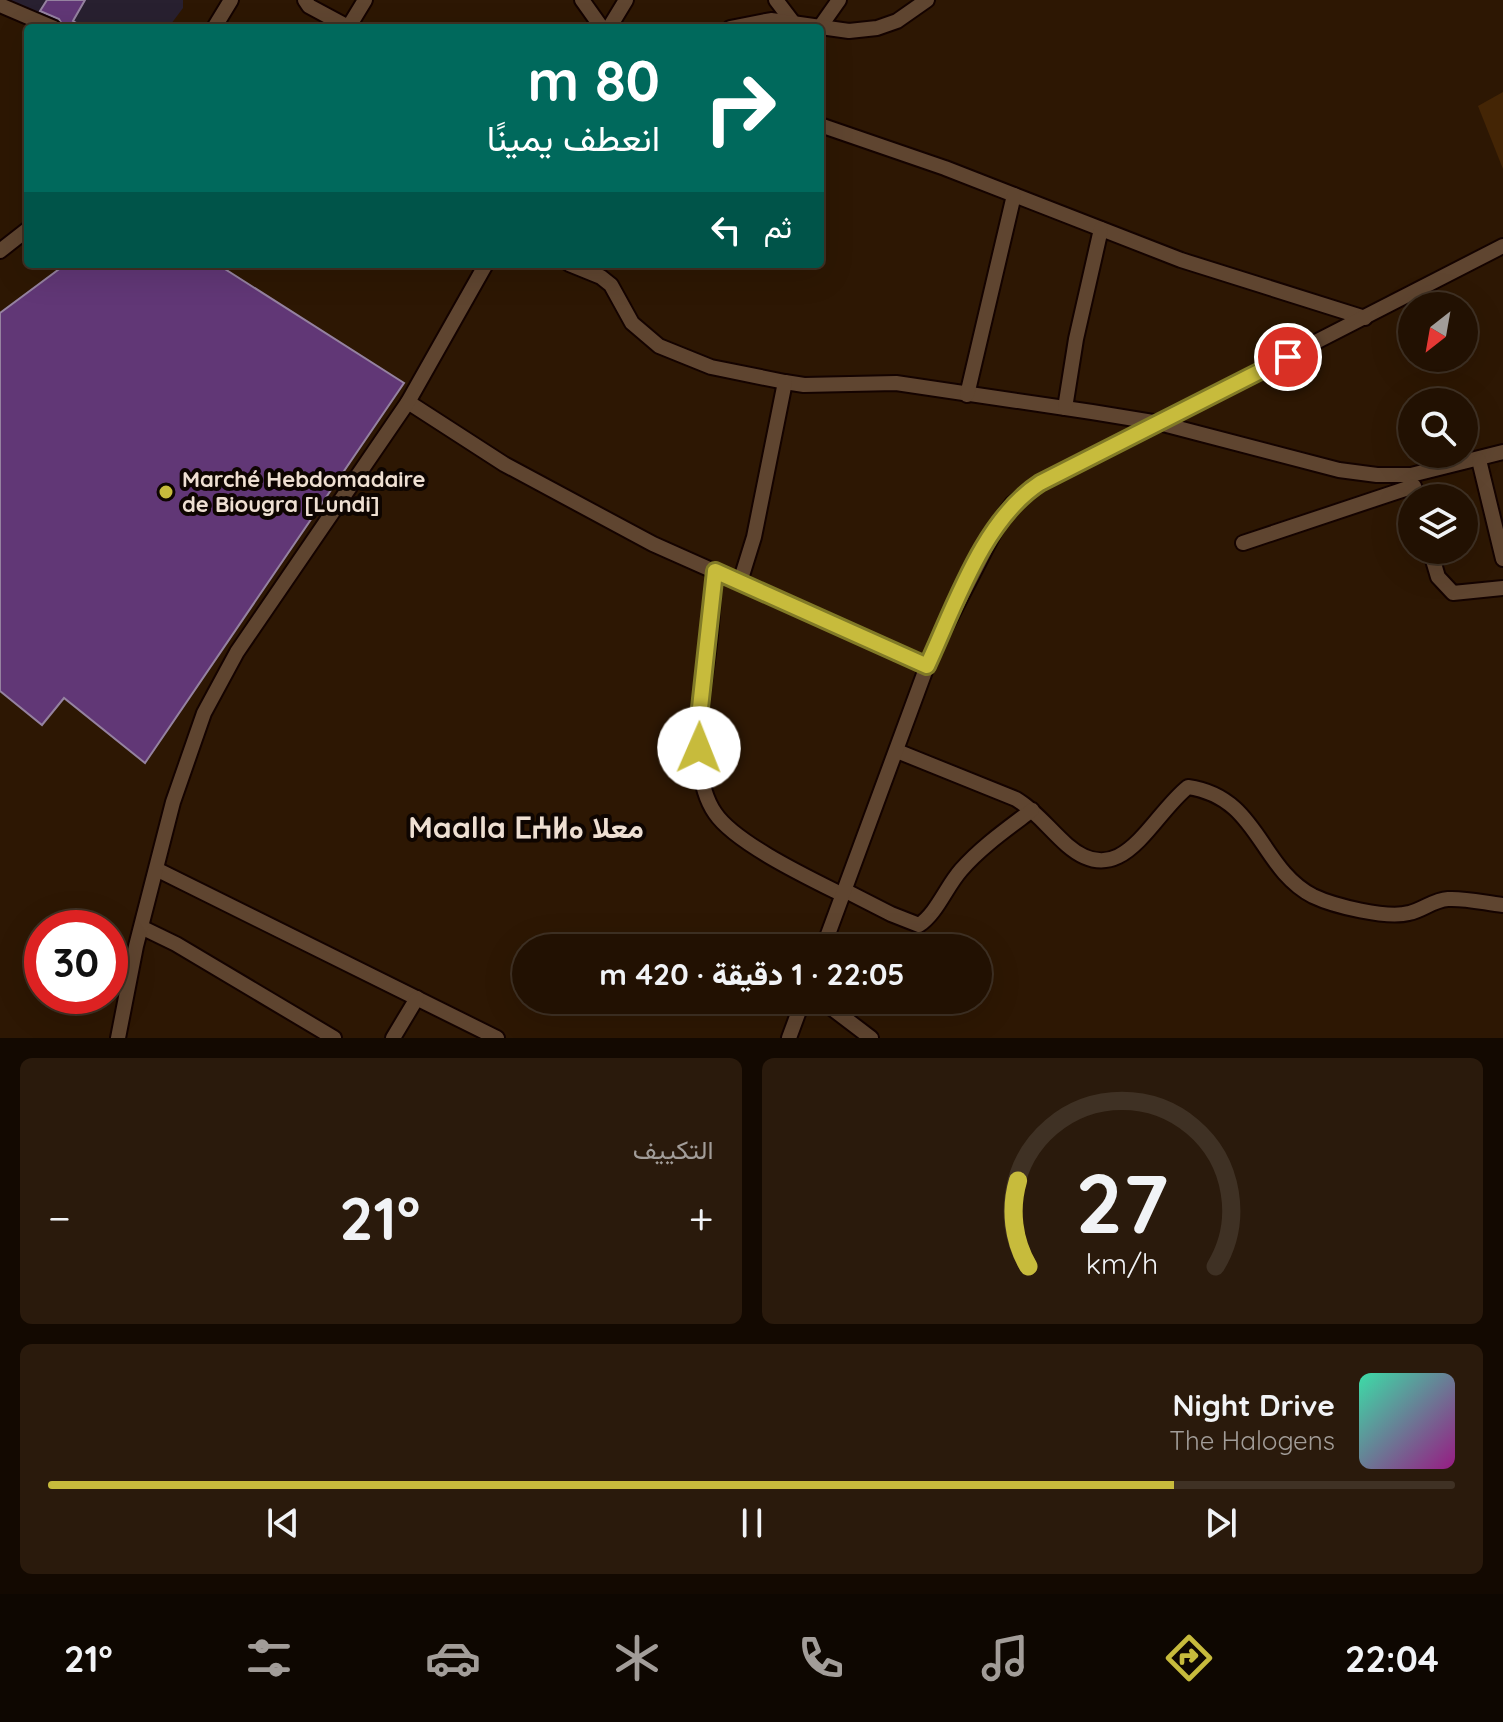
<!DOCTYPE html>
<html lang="ar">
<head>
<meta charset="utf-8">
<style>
  :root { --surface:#221102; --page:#2a1a0c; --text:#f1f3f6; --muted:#a29d99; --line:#3f3124; --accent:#c7bb3c }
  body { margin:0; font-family:Quicksand,Vazirmatn,"Noto Sans Tifinagh",sans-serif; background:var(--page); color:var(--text); direction:rtl; height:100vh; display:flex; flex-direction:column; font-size:30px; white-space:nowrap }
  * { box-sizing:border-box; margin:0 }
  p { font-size:26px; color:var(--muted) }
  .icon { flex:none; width:44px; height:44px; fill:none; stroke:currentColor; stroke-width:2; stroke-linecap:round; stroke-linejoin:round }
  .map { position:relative; height:1038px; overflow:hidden; direction:ltr }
  .panel { display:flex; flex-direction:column; gap:20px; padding:20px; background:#130901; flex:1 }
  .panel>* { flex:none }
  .top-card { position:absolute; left:24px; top:24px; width:800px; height:244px; border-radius:8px; box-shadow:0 8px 32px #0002,0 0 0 2px var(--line); direction:rtl; background:#00695c; color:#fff; overflow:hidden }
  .needle { width:52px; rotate:211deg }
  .fabs { position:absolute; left:1398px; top:292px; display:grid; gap:16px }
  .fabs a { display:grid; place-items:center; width:80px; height:80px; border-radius:50%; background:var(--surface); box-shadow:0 8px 32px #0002,0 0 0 2px var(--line); font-size:40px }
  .speed { position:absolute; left:24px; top:910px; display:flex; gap:16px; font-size:40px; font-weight:700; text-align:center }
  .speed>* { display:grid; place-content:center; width:104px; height:104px; border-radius:50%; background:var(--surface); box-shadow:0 8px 32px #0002,0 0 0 2px var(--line); line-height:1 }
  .speed .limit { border:12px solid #d22; background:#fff; color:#111 }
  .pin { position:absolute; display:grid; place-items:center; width:68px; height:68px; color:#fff; margin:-34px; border:4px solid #fff; border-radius:50%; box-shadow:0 2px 8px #0007 }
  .me { position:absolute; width:88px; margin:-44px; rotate:1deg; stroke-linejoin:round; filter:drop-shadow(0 0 6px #0008) }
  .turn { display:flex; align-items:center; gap:28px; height:168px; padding:0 32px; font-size:36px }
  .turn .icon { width:104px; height:104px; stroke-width:2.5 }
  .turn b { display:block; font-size:56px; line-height:68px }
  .then { display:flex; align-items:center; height:76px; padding:0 32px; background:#0003; gap:16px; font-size:30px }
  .big { font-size:60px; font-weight:800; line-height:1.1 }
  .panel .widget { flex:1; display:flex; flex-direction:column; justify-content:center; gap:12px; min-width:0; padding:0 28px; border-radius:12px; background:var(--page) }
  .panel .dial { align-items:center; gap:0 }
  .dial svg { height:208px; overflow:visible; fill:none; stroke:var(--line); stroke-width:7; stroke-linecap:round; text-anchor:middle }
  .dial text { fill:var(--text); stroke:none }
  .song { display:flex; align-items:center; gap:24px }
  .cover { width:96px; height:96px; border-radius:12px; background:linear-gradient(135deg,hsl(160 70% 55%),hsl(310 70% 35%)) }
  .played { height:8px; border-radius:4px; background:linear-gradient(90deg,var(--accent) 80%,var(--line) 80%) }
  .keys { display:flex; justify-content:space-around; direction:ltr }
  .heat { display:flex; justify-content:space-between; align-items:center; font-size:44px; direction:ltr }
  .panel .tiles { flex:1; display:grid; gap:20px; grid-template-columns:1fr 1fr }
  .widget:last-child { grid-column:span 2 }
  .trip { position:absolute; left:512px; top:934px; width:480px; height:80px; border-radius:40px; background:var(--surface); box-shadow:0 8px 32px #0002,0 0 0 2px var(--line); font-weight:800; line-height:80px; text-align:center; direction:rtl }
  .tabs { display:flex; height:128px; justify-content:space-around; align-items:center; background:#0e0701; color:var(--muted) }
  .tabs .icon { width:56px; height:56px }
  .tabs .on { color:var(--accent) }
  .tabs b { font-size:36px; color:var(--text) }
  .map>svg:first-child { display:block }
  .education { fill:#282030 }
  .green { fill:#442505 }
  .building { fill:#613776; stroke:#9582a0; stroke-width:2 }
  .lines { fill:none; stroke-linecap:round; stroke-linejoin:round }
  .minor-casing { stroke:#140300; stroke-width:18 }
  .minor { stroke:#5f4530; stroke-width:14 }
  .route-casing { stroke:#817a27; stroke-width:20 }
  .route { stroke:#c7bb3c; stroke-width:14 }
  .poi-dot { fill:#c7bb3c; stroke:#0e0501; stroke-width:3 }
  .labels { text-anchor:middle; stroke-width:8; stroke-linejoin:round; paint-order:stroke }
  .poi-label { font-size:22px; font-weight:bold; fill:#eedfd2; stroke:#0e0501; text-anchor:start }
  .district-label { font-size:30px; font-weight:bold; fill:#eedfd2; stroke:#0e0501 }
</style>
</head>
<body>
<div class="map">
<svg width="1503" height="1038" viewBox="0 0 1503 1038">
  <rect width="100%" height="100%" fill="#2d1703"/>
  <path class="education" d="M0 0H183V8L168 28H50Z"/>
  <path class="green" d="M1503 92V169L1478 106Z"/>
  <g class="building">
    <path d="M47 0H85L73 21 85 28H64L59 19 40 11Z"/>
    <path d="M66 264H217L404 383 145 763 64 698 42 725 0 691V313Z"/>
  </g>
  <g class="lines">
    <g class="minor-casing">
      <g id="minor">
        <path d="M305 0 309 6 348 27"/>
        <path d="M582 0 602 28"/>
        <path d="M776 0 792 21"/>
        <path d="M0 5 54 28"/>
        <path d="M820 27 839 0"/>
        <path d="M214 28 231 0"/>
        <path d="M348 28 365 0"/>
        <path d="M609 28 626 0"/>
        <path d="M730 28 771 20 849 31 877 28 897 21 927 0"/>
        <path d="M820 125 945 168 1181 260 1365 318"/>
        <path d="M0 251 28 229"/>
        <path d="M569 264 601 277 611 285 632 323 659 346 711 367 785 382 804 385 896 383 1092 412 1159 423 1339 470 1377 475H1411L1503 452"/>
        <path d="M967 395 1014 195"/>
        <path d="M408 402 504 464 653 544 927 666"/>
        <path d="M1065 408 1076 339 1101 229"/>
        <path d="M1479 460 1503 559"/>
        <path d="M1243 543 1414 486"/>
        <path d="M1430 550 1438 577 1453 593 1503 588"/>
        <path d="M715 571C713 596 712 620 709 644 704 691 686 771 715 813 735 843 809 878 843 895"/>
        <path d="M740 582 754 537 785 382"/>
        <path d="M897 751 1016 799C1036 811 1049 829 1067 845 1122 893 1150 817 1188 787 1259 797 1259 868 1313 896 1334 906 1387 919 1409 913 1423 910 1433 900 1448 899 1466 898 1485 903 1503 905"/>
        <path d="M158 870 497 1038"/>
        <path d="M844 890 891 914 919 925C937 913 946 887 961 870 981 847 1007 829 1032 810"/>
        <path d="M143 928 176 944 334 1038"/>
        <path d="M823 948 927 666 945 628 1001 519 1012 504 1040 483 1503 246"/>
        <path d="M821 1000 871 1038"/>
        <path d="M118 1038 136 946 173 802 204 713 237 652 408 402 486 264"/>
        <path d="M393 1038 417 998"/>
        <path d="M789 1038 803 1000"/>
      </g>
    </g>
    <use href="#minor" class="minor"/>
  </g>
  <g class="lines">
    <g class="route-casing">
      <path id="route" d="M699 748 700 708 715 571 927 666C955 606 983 520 1040 483L1288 357"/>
    </g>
    <use href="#route" class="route"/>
  </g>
  <circle class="poi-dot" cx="166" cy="492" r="8"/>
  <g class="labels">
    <g class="poi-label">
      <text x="182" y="487">Marché Hebdomadaire<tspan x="182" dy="25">de Biougra [Lundi]</tspan></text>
    </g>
    <g class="district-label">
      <text x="526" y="838">Maalla ⵎⵄⵍⴰ معلا</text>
    </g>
  </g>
</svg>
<div class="fabs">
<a><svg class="needle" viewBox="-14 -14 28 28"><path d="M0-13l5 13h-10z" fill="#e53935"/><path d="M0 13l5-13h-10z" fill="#a29d99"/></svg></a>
<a><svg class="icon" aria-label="search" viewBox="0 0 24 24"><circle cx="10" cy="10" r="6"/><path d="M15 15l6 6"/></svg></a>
<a><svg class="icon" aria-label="layers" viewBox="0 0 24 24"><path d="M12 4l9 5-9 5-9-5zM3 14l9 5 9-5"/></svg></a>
</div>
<div class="speed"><div class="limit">30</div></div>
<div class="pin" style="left:1288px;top:357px;background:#d93025"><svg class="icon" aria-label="arrive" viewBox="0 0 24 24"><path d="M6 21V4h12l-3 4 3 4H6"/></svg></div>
<svg class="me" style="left:699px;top:748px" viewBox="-20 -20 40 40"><circle r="19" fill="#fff"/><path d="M0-13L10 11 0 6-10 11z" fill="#c7bb3c"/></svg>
<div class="trip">22:05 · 1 دقيقة · 420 m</div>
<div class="top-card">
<div class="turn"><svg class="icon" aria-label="right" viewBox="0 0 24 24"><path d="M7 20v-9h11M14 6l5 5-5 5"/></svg><div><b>80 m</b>انعطف يمينًا</div></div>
<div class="then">ثم<svg class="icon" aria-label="left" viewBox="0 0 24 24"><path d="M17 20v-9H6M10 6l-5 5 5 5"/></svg></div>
</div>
</div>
<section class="panel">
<div class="tiles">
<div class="widget dial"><svg viewBox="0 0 100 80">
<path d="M14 69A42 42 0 1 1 86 69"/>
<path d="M14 69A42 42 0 0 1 10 36" stroke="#c7bb3c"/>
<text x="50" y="56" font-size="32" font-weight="700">27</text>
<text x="50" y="72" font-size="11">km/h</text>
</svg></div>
<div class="widget"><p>التكييف</p>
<div class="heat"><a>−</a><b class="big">21°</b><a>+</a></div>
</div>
<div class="widget">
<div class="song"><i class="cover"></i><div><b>Night Drive</b><p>The Halogens</p></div></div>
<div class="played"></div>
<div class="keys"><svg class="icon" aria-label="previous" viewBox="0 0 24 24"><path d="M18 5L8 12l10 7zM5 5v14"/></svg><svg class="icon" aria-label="pause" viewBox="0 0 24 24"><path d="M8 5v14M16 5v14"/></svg><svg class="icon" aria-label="next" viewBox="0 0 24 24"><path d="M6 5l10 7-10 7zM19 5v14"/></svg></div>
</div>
</div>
</section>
<nav class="tabs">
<b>22:04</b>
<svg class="icon on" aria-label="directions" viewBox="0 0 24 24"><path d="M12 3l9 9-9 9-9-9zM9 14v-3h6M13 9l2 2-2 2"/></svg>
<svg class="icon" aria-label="music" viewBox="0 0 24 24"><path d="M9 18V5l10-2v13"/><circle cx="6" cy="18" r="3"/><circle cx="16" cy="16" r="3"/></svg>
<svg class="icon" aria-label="phone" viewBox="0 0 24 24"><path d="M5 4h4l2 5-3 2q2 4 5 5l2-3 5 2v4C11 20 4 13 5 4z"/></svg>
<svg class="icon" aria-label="climate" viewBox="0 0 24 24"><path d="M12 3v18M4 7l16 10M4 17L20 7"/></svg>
<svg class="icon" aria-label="car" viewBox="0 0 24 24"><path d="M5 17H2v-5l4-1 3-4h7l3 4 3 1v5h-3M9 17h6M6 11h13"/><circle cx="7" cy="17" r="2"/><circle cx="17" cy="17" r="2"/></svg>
<svg class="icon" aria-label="filters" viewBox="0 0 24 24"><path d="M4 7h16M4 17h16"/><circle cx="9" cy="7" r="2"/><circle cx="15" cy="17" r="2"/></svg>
<b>21°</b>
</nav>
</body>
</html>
